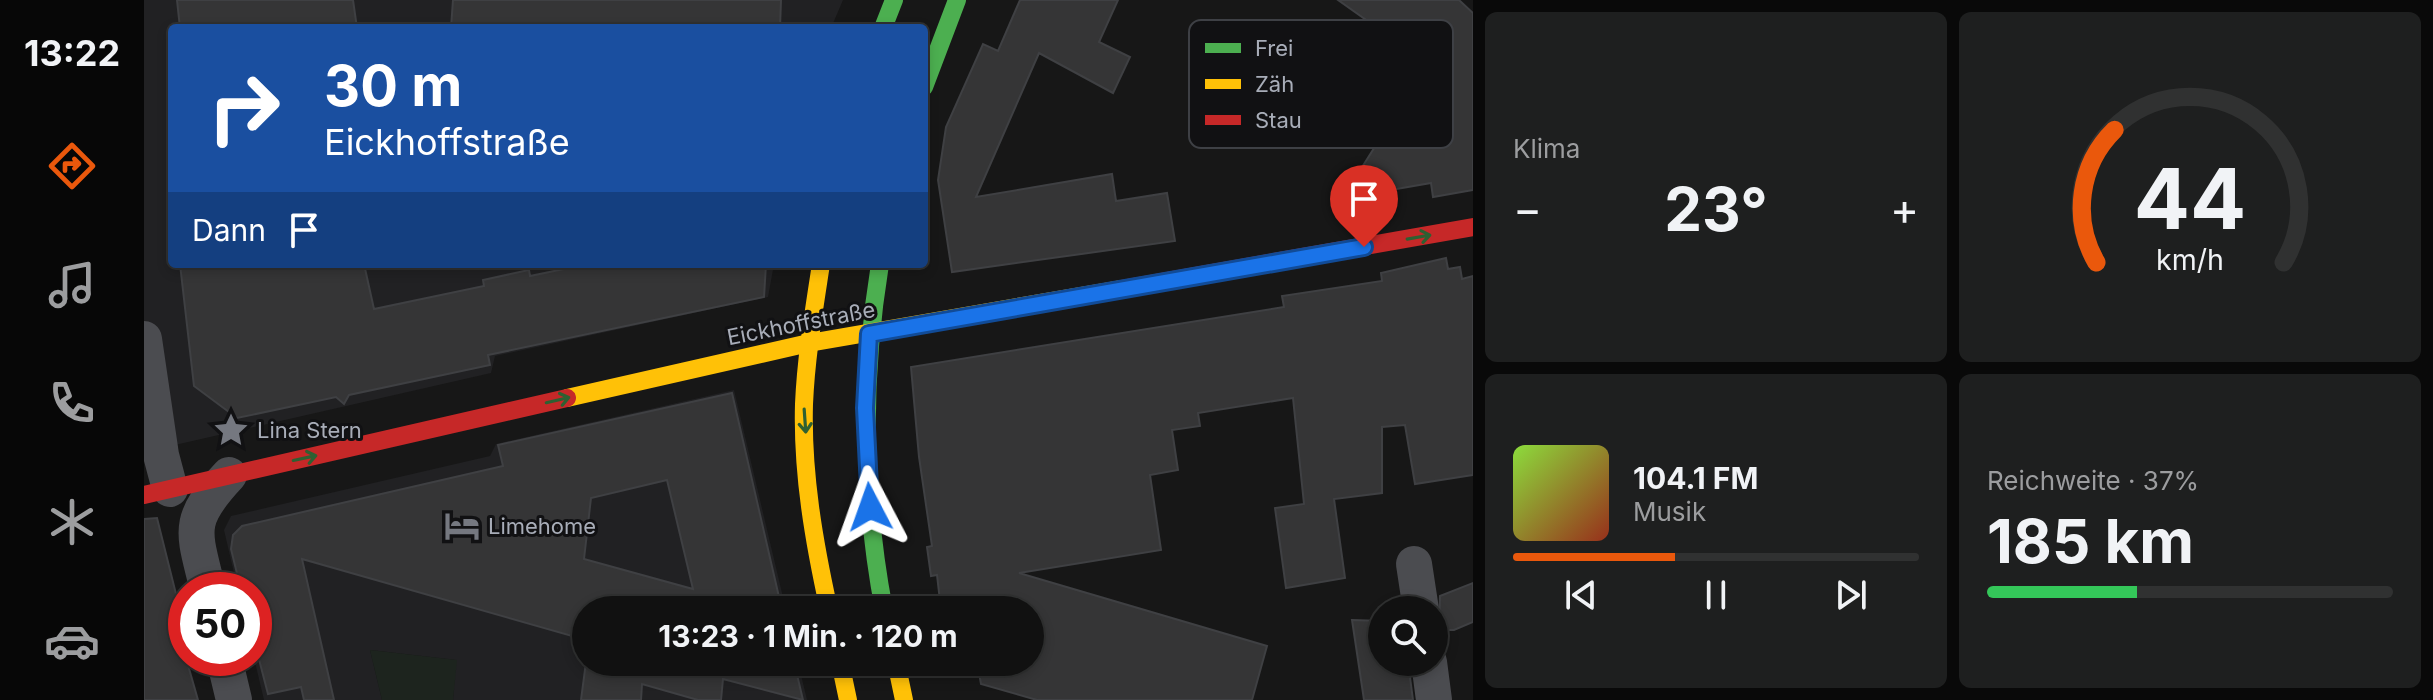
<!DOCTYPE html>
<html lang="de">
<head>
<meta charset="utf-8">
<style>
  :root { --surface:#111; --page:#1e1f1f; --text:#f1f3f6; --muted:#9c9d9f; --line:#303131; --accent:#ea580c }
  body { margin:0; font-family:Inter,sans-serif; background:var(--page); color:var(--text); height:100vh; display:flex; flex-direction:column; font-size:30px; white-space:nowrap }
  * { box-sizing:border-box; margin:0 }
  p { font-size:26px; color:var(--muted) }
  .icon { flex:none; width:44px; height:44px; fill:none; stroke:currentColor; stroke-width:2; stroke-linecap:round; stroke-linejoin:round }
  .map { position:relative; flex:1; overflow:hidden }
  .drawer { display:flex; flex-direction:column; gap:12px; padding:12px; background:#090909; width:960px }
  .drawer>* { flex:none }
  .top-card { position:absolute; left:24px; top:24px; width:760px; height:244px; border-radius:8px; box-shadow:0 4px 12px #0003,0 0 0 2px var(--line); background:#1a4fa0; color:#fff; overflow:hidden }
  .controls { position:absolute; left:1224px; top:596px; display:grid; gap:16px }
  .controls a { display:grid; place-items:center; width:80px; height:80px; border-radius:50%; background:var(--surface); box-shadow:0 4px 12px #0003,0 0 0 2px var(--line); font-size:40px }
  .speed { position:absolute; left:24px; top:572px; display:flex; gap:16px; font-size:40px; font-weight:700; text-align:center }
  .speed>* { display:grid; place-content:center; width:104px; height:104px; border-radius:50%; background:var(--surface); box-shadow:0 4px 12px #0003,0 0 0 2px var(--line); line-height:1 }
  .speed .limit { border:12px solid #d22; background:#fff; color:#111 }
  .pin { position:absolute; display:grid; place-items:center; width:68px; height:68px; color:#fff; margin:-82px -34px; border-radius:50% 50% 50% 0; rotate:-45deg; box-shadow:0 0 8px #0007 }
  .pin .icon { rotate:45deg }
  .me { position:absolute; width:88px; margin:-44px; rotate:356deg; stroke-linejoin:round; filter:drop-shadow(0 0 6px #0008) }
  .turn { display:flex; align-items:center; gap:28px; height:168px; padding:0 24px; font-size:36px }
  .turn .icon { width:104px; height:104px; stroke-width:2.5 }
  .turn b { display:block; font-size:56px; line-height:68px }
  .then { display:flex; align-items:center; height:76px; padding:0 24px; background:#0003; gap:16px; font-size:30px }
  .big { font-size:60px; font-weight:700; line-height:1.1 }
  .drawer .card { flex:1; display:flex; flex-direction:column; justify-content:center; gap:12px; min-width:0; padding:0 28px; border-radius:12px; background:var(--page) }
  .drawer .dial { align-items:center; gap:0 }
  .dial svg { height:208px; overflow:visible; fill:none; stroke:var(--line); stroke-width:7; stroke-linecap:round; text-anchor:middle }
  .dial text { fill:var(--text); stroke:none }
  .song { display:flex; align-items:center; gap:24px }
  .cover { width:96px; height:96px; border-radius:12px; background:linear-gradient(135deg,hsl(90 70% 55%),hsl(10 70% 35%)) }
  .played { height:8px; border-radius:4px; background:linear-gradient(90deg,var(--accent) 40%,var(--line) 40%) }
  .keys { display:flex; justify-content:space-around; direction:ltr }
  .heat { display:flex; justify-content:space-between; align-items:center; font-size:44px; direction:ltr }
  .charge { height:12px; border-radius:6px; background:linear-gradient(90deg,#34c759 37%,var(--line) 0) }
  .drawer .tiles { flex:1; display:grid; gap:12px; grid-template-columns:repeat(2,1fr) }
  .trip { position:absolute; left:428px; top:596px; width:472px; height:80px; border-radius:40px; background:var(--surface); box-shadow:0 4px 12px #0003,0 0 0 2px var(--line); font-weight:700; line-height:80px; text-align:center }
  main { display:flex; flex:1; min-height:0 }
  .tab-bar { display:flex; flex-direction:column; width:144px; justify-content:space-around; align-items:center; background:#070707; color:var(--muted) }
  .tab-bar .icon { width:56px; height:56px }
  .tab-bar .active { color:var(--accent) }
  .tab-bar b { font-size:36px; color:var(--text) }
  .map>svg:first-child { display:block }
  .built { fill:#212123 }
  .green { fill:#1d241e }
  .building { fill:#353536; stroke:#3f4043; stroke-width:2; fill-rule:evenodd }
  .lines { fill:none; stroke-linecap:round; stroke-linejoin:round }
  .street { stroke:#4b4c50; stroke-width:36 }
  .fast { stroke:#4caf50; stroke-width:18 }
  .slow { stroke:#ffc107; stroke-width:18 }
  .jam { stroke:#c62828; stroke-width:18 }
  .oneway { stroke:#2e6032 }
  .route-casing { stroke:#114b97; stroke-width:20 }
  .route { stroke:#1a73e8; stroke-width:14 }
  .labels { text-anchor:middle; stroke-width:6; stroke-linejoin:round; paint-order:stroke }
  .street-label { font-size:22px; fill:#a8adb8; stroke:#111113 }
  .poi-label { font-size:22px; fill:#a8adb8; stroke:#111113; text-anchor:start }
  .key { fill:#111113; stroke:#3e4045; stroke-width:2 }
  .key-label { font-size:22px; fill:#a8adb8 }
</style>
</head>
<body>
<main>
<nav class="tab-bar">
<b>13:22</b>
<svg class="icon active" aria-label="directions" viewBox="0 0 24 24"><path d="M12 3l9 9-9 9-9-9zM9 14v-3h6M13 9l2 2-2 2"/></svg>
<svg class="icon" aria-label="music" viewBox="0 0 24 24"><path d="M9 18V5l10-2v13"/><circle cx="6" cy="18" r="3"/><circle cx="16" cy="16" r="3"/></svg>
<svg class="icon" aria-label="phone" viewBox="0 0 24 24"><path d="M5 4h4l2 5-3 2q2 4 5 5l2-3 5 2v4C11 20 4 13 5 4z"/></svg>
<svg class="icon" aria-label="climate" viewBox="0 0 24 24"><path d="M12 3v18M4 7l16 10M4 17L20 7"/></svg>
<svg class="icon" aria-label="car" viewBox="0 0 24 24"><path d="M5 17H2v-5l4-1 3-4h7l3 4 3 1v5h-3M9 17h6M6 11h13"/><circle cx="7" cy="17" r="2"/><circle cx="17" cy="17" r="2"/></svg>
</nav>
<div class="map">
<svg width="1329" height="700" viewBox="0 0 1329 700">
  <rect width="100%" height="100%" fill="#171717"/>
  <g class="built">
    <path d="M0 0H699L687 28H28V264H630L624 297 351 356 347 373 0 452Z"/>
    <path d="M590 390 642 610H442V662H654L663 700H309L312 660 226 650 238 700H120L110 658V590H94L80 530 87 516 346 456 352 444Z"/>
  </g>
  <path class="green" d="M226 650 313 660 309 700H238Z"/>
  <g class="building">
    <path d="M33 0H209L213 28H36Z"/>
    <path d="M309 0H637L636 28H307Z"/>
    <path d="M876 0H974L955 42 986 57 969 93 895 53 832 197 968 174 972 201 1023 193 1031 241 808 272 794 180 802 127 839 44 854 51Z"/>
    <path d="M1194 0H1315L1329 13V190L1289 197 1287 183 1224 194 1218 192 1215 172 1232 145 1199 124 1256 44Z"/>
    <path d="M1302 258 1304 269 1316 267 1318 279 1329 276V475L1271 484 1261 425 1238 427V493L1190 499 1201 578 1142 588 1131 508 1160 504 1149 398 1054 413 1056 426 1028 430 1034 470 1006 475 1017 550 875 573 1123 646 1108 700H893L837 684 833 662H886V610H821L820 603 796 601 793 575 787 576 783 547 788 546 775 457 767 367 1140 307 1138 296 1238 281 1237 273Z"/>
    <path d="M36 264H220L230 309 340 286 339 280 385 270 386 276 444 264H622L620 297 344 355 346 365 205 395 200 404 192 397 93 418 50 386Z"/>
    <path d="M588 393 638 610H442V640L158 559 190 700H160L157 687 124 694 110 640V590H97L87 549 89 535 98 526 359 466 354 445ZM523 480 549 589 440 559 447 498Z"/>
    <path d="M13 518 37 614 34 615 42 658 54 700H0V519Z"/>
    <path d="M1329 583V622L1310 630H1295L1296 596Z"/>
    <path d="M1208 620 1238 621V662H1264L1269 700H1220Z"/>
    <path d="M442 662H650L659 700 579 679 577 700H554L498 684 497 700H437Z"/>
  </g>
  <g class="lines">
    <g class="street">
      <path d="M0 339 17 455 26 489"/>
      <path d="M1270 564 1277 610"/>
      <path d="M64 590C50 531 41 522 85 475"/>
      <path d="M80 658 90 700"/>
      <path d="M1285 662 1290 700"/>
    </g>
    <g class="fast">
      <path d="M739 28 750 0"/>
      <path d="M780 87 813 0"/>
      <path d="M736 264C717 381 718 494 740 610"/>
    </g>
    <g class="slow">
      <path d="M677 264C670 310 662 357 660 404 658 473 670 542 685 610"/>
      <path d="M423 398 665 343 977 289"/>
      <path d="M696 662 704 700"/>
      <path d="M752 662 760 700"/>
    </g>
    <g class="jam">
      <path d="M977 289 1329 227"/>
      <path d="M0 495 423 398"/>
    </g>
  </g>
  <defs><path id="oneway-shaft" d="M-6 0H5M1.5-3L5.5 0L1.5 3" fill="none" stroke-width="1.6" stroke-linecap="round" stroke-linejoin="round" transform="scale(2)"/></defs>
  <g class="oneway">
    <use href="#oneway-shaft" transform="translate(1275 237) rotate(-10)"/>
    <use href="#oneway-shaft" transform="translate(414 400) rotate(-13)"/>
    <use href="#oneway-shaft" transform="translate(661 421) rotate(86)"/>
    <use href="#oneway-shaft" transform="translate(161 458) rotate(-12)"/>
  </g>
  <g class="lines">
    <g class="route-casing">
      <path id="route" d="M726 507 721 408 725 334 1220 247"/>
    </g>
    <use href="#route" class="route"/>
  </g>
  <defs>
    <g id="sight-bare" transform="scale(2.76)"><path d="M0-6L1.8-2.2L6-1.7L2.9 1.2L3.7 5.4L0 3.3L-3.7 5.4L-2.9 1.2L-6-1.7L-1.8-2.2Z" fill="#757880" stroke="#111113" stroke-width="2.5" paint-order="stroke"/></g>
    <g id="hotel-bare" transform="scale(2.76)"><path d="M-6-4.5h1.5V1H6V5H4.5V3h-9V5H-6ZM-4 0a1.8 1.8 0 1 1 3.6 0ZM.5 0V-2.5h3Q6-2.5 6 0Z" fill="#757880" stroke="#111113" stroke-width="2.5" paint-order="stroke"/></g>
  </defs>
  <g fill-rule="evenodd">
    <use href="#sight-bare" x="87" y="430"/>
    <use href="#hotel-bare" x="318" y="526"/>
  </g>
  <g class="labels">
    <g class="street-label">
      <text transform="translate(657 323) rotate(-11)" y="8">Eickhoffstraße</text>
    </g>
    <g class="poi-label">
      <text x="113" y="438">Lina Stern</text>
      <text x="344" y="534">Limehome</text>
    </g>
  </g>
  <rect x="1045" y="20" width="264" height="128" rx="12" class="key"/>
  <rect x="1061" y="43" width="36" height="10" fill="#4caf50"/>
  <rect x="1061" y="79" width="36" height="10" fill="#ffc107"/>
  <rect x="1061" y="115" width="36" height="10" fill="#c62828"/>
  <g class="key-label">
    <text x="1111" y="56">Frei</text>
    <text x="1111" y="92">Zäh</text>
    <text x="1111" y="128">Stau</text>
  </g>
</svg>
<div class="controls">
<a><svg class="icon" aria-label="search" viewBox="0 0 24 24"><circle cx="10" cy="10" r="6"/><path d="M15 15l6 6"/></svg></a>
</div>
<div class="speed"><div class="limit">50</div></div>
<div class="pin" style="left:1220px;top:247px;background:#d93025"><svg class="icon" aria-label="arrive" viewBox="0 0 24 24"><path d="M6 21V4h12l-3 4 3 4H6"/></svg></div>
<svg class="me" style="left:726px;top:507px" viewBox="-20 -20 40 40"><path d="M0-17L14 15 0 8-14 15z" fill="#1a73e8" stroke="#fff" stroke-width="4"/></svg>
<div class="trip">13:23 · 1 Min. · 120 m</div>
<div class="top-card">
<div class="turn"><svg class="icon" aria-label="right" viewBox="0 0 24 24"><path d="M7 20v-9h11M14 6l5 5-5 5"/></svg><div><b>30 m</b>Eickhoffstraße</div></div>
<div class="then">Dann<svg class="icon" aria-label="arrive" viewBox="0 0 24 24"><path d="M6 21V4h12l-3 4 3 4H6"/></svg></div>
</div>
</div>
<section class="drawer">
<div class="tiles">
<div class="card"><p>Klima</p>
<div class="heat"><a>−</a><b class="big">23°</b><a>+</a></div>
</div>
<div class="card dial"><svg viewBox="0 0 100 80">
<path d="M14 69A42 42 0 1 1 86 69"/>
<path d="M14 69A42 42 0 0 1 21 18" stroke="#ea580c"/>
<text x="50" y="56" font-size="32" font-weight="700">44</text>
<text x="50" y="72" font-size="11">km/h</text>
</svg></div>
<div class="card">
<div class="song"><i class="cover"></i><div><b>104.1 FM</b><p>Musik</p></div></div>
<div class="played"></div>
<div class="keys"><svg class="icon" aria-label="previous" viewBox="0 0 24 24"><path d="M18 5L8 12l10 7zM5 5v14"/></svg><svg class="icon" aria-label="pause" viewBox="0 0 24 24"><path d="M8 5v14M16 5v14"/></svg><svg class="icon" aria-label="next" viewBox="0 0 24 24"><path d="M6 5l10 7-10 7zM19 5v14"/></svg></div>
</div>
<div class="card"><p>Reichweite · 37%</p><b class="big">185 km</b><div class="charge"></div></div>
</div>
</section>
</main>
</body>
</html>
